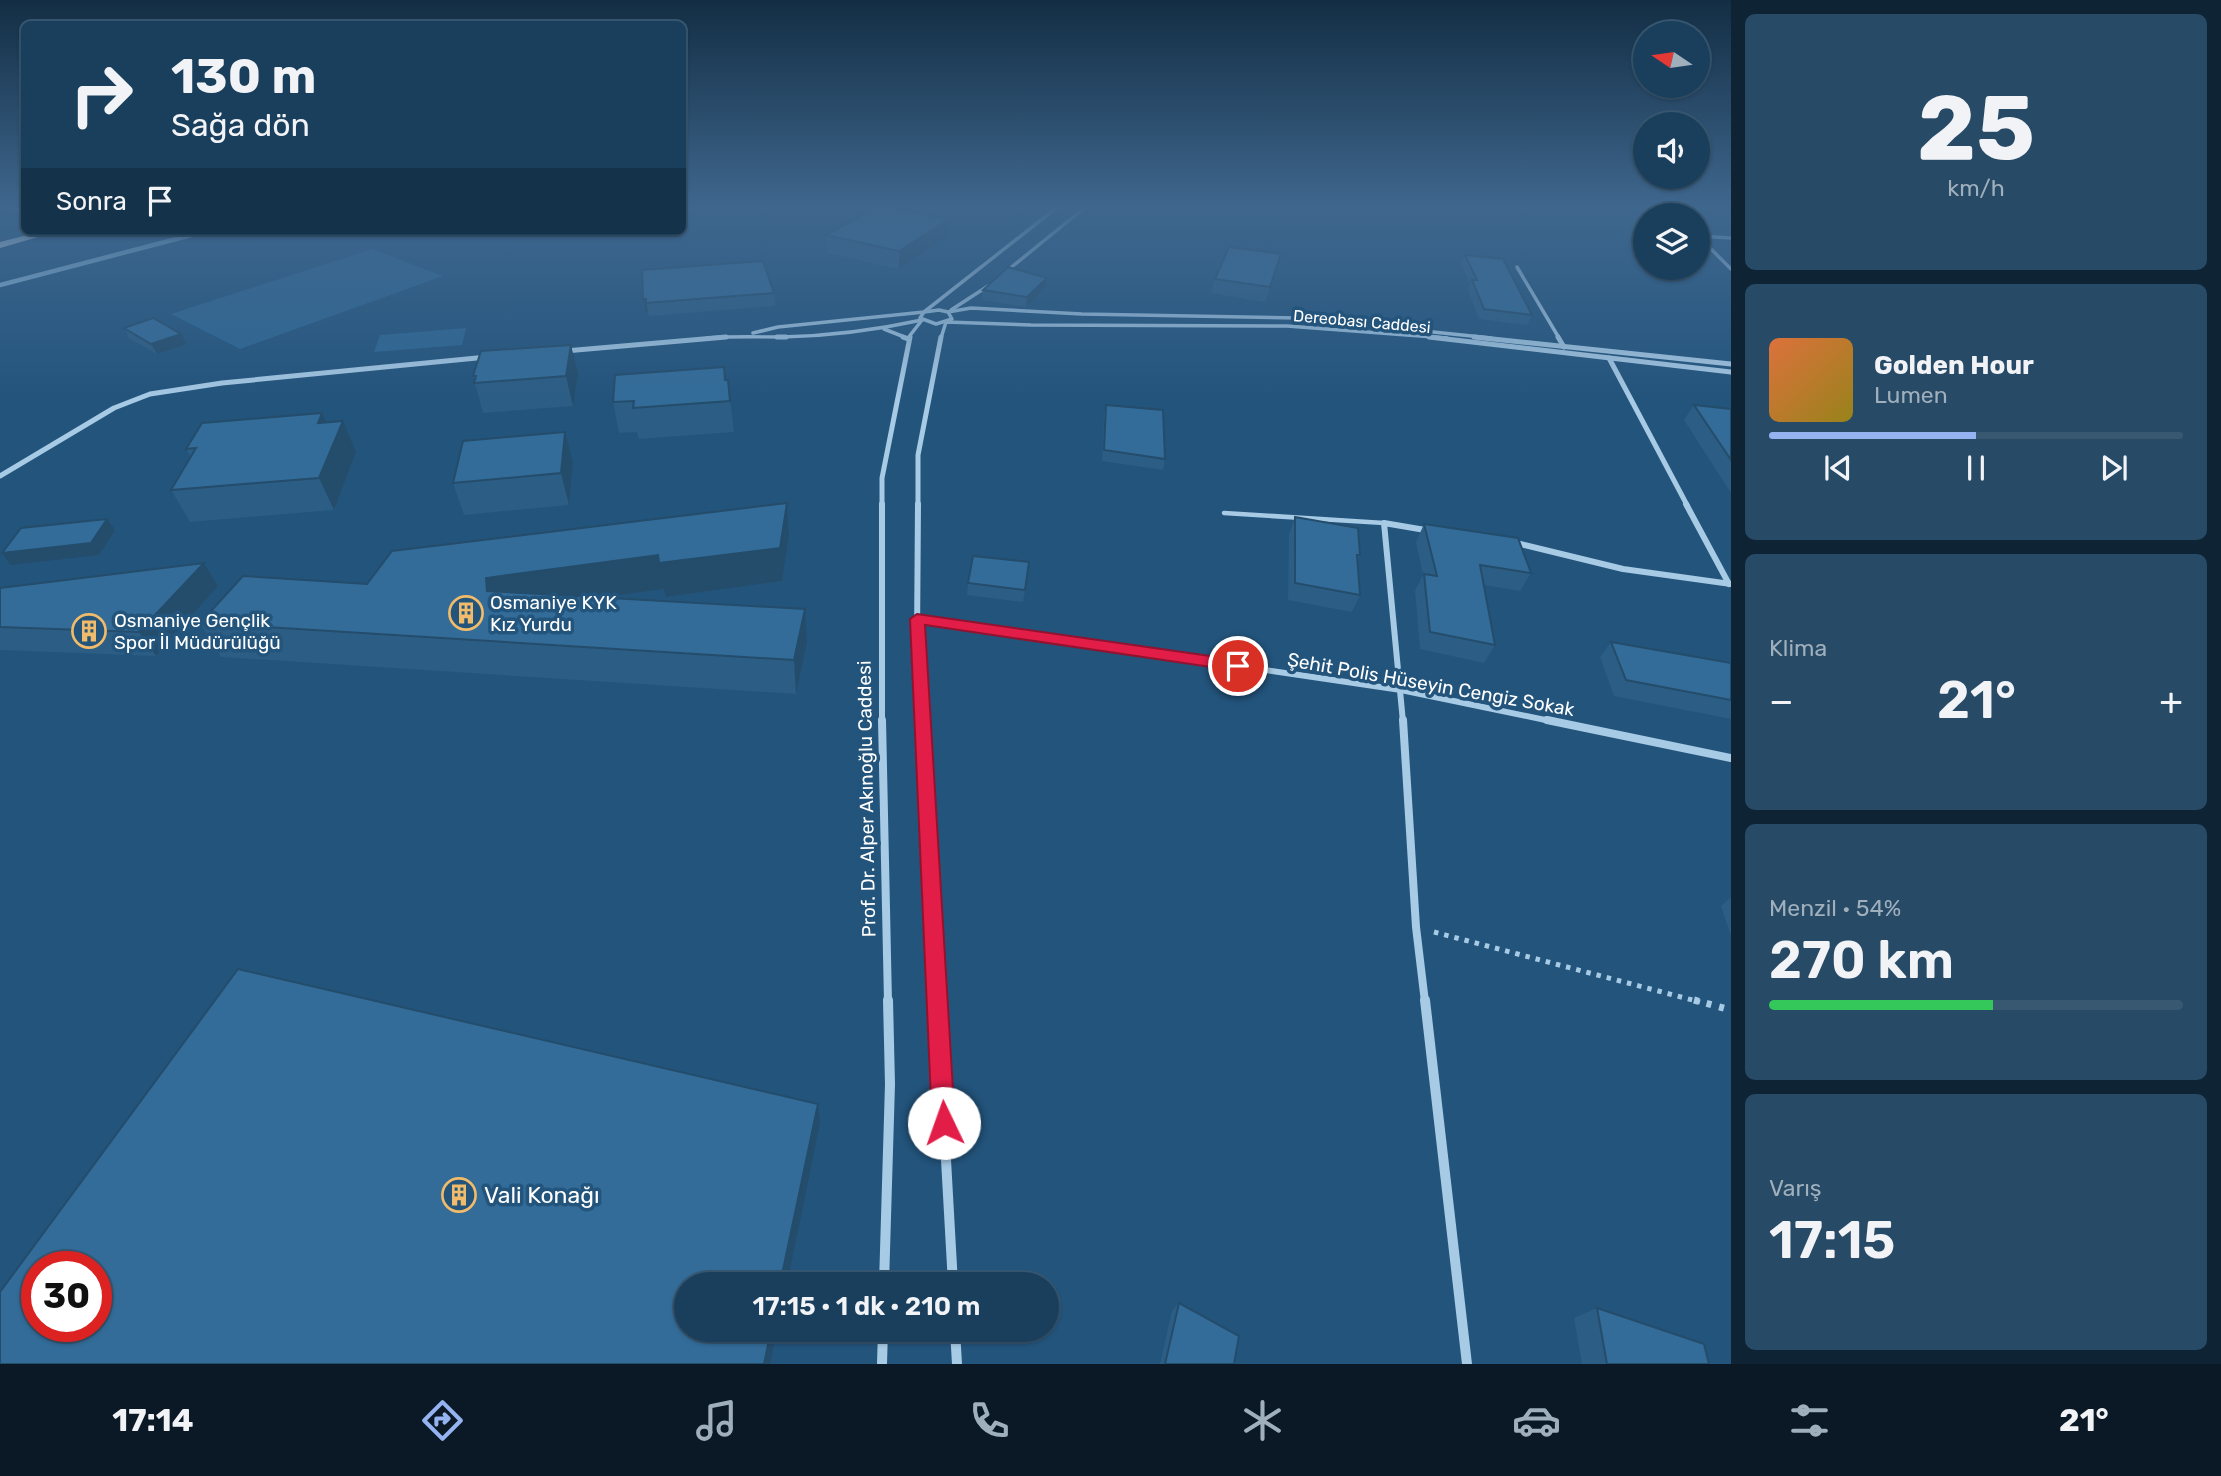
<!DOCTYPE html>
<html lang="tr">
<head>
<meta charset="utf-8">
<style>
  :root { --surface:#1a3f5d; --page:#274a66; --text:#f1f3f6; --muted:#9fafbc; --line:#385872; --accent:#95b2f1 }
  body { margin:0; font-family:Rubik,sans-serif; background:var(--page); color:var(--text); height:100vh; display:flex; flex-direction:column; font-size:26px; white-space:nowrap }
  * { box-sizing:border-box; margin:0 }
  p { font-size:23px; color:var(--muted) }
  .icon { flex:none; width:38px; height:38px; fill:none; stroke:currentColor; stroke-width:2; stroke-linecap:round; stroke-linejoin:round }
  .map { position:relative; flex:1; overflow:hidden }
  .details { display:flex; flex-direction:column; gap:14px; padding:14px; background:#0e2333; width:490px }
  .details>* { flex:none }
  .guide { position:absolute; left:21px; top:21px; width:665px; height:214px; border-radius:10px; box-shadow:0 2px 5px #0004,0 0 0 2px var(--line); background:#1a3f5d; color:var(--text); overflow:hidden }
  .needle { width:46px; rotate:283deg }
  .tools { position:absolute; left:1633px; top:21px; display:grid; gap:14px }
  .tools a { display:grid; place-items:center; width:77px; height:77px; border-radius:50%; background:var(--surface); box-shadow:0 2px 5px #0004,0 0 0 2px var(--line); font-size:35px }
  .speed { position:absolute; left:21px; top:1251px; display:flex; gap:14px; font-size:35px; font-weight:700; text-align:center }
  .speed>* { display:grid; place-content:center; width:91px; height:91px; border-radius:50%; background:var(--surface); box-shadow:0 2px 5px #0004,0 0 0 2px var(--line); line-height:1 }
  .speed .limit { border:10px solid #d22; background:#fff; color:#111 }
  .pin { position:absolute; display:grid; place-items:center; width:60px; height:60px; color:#fff; margin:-30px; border:4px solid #fff; border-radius:50%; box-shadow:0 2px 7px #0007 }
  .me { position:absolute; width:77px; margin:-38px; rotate:357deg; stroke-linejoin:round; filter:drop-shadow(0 0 5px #0008) }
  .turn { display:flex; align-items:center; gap:24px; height:147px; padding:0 35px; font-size:32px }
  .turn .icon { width:91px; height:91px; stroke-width:2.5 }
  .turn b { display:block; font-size:49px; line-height:60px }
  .then { display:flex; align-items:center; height:66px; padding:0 35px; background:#0003; gap:14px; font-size:26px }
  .big { font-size:52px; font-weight:600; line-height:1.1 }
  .details .tile { flex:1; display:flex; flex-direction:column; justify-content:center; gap:10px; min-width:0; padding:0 24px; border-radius:10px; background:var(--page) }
  .details .dial { align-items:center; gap:0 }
  .dial b { font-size:91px; line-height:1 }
  .song { display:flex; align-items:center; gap:21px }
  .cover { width:84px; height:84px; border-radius:10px; background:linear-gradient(135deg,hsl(20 70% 55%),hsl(50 70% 35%)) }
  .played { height:7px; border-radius:4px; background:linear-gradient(90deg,var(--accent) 50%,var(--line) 50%) }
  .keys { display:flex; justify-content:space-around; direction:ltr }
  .heat { display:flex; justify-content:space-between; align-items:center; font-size:38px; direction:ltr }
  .charge { height:10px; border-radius:5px; background:linear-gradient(90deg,#34c759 54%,var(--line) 0) }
  .trip { position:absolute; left:674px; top:1272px; width:385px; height:70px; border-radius:35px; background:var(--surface); box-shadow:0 2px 5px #0004,0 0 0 2px var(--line); font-weight:600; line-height:70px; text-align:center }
  .menu { display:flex; height:112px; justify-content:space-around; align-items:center; background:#0a1925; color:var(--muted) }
  .menu .icon { width:49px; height:49px }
  .menu .active { color:var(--accent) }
  .menu b { font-size:32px; color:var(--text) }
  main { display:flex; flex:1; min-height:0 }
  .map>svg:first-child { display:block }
  .green { fill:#2d6794 }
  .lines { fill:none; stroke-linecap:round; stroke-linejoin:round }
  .stream { stroke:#9bc6e6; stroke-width:4.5 }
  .path-far1 { stroke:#a7cae5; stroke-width:5; stroke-dasharray:4.5 6; stroke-linecap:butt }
  .path { stroke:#a7cae5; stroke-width:7; stroke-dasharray:5 8; stroke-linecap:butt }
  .service { stroke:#a7cae5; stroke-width:4.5 }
  .minor-far4 { stroke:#a7cae5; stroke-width:3.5 }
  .minor-far3 { stroke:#a7cae5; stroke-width:5 }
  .minor-far2 { stroke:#a7cae5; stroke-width:6 }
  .minor-far1 { stroke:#a7cae5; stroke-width:8 }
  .minor { stroke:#a7cae5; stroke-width:10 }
  .trunk { fill:#f3f8fe; fill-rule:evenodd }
  .wall { fill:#2c5d84 }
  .shaded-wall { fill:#244c6b }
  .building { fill:#336c99; stroke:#244c6b; stroke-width:2; fill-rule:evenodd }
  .route { fill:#e11d48; stroke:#92132f; stroke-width:2 }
  .labels { text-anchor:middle; stroke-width:7; stroke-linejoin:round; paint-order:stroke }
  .far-street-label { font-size:16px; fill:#fff; stroke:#23547c }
  .poi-label { font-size:19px; fill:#fff; stroke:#23547c; text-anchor:start }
  .street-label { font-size:19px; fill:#fff; stroke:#23547c }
  .near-poi-label { font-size:23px; fill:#fff; stroke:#23547c; text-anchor:start }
</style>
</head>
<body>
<main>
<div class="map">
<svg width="1731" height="1364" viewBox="0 0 1731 1364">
  <rect width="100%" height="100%" fill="#23547c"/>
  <g class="green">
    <path d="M372 249 443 276 240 349 171 314Z"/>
    <path d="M466 328 462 345 374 352 380 335Z"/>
  </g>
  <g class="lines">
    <path class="stream" d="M0 285 207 231"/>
    <path class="path-far1" d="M1434 932 1700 1002"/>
    <path class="path" d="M1694 1000 1731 1010"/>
    <path class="service" d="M1224 513 1384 523"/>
    <g class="minor-far4">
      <path d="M16 209 21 213"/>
      <path d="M1670 209 1676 215"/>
      <path d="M1698 236 1731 269"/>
      <path d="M1698 236 1731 238"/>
      <path d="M1517 267 1559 338"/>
      <path d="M1003 274 1083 209"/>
      <path d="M939 310 948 312 952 319 936 324 920 318 924 312Z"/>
      <path d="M951 310 988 286"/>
      <path d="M948 312 971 308 1082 314 1298 318 1491 338"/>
      <path d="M884 329 907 338"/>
      <path d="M753 333 778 327 924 312 1055 209"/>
      <path d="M707 338C732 336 757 337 782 337 829 336 876 330 922 320"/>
      <path d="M908 338 922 320"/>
      <path d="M941 338 946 322 1031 325 1287 326 1447 338"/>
    </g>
    <g class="minor-far3">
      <path d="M777 337H786"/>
      <path d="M903 337 908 339"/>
      <path d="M1429 337 1731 372"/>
      <path d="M1474 337 1731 364"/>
      <path d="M1558 337 1564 347"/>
      <path d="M565 351 726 337"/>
      <path d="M1609 358 1687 505"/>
      <path d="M0 476 114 408 150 394 222 383 487 357"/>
      <path d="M882 505V478L910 337"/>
      <path d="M918 505V455L941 337"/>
    </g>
    <g class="minor-far2">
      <path d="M882 504V722"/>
      <path d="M918 504 917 640 922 722"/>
      <path d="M1686 504 1729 584"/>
      <path d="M1512 542 1623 569 1731 584"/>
      <path d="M917 619 1401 690 1555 722"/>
      <path d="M1403 722 1384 523 1431 531"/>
    </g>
    <g class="minor-far1">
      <path d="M882 720 888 1002"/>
      <path d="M921 720 937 1002"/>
      <path d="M1403 720 1416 927 1425 1002"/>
      <path d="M1547 720 1731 758"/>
    </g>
    <g class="minor">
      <path d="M937 1000 953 1284"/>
      <path d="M1425 1000 1467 1364"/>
      <path d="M884 1284 890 1084 888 1000"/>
      <path d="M955 1330 957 1364"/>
      <path d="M882 1364 883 1330"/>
    </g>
    <path class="trunk" d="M43 231H59L0 248V242Z"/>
  </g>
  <g class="wall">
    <path d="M826 235 948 236 899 269 827 253Z"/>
    <path d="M1281 254 1265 302 1211 293 1215 279Z"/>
    <path d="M1465 255 1532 315 1527 325 1479 319 1468 289 1470 284 1461 264Z"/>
    <path d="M1047 278 1046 287 1026 307 982 300 983 290Z"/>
    <path d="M774 293 775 306 649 316 648 312H645L643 299Z"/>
    <path d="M124 328 187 344 157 354 129 338Z"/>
    <path d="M578 374 573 406 483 413 473 376Z"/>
    <path d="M728 380 734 432 639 439 637 432 619 433 613 402Z"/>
    <path d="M1106 405 1165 459 1163 470 1102 461 1104 415Z"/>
    <path d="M1694 405 1731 409V493L1684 420Z"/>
    <path d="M322 413 326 422 343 421 356 452 334 510 190 522 171 490 191 457 186 449Z"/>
    <path d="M573 463 569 505 464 515 453 483Z"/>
    <path d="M787 503 789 535 782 581 666 597 664 589 600 597 807 643 796 694 221 657 200 623 367 584Z"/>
    <path d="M1295 517 1360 555 1358 560 1360 595 1352 612 1288 600 1289 534Z"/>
    <path d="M1424 524 1531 573 1520 591 1484 585 1495 645 1484 663 1420 649 1415 591 1423 575 1416 542Z"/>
    <path d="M204 563 218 586 156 656 0 650V588Z"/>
    <path d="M968 583 1025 590 1023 602 967 595Z"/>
    <path d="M1611 642 1731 663V719L1614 696 1600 657Z"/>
    <path d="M1731 897V936L1721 906Z"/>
    <path d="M1179 1303 1234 1364H1160L1172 1311Z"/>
    <path d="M1597 1308 1709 1364H1582L1574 1318Z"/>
  </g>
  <g class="shaded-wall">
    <path d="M11 209 14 213 0 216V211Z"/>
    <path d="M949 219 948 236 899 269V251Z"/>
    <path d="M1047 278 1046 287 1026 307 1027 297Z"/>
    <path d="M643 299H646L648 312H645Z"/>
    <path d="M181 334 187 344 157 354 151 344Z"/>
    <path d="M571 345 578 374 573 406 566 376Z"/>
    <path d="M322 413 335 441 343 421 356 452 334 510 319 478 318 423Z"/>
    <path d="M565 432 573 463 569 505 561 473Z"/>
    <path d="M787 503 789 535 782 581 666 597 664 589 498 611 487 591 486 578Z"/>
    <path d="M107 519 115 530 99 555 11 565 2 553Z"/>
    <path d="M204 563 218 586 156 656 139 632Z"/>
    <path d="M805 609 807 643 796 694 794 660Z"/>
    <path d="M818 1104 820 1123 787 1284H780Z"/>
    <path d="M771 1330H777L770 1364H764Z"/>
  </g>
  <g class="building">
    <path d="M873 209H896L949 219 899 251 826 235Z"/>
    <path d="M1229 247 1281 254 1270 287 1215 279Z"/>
    <path d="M1465 255 1503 259 1532 315 1484 309 1472 280H1477Z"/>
    <path d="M763 261 774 293 646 303V299H643L642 270Z"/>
    <path d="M1008 267 1047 278 1027 297 983 290Z"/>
    <path d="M153 318 181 334 151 344 124 328Z"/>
    <path d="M571 345 566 376 474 383 476 376H473L481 351Z"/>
    <path d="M724 367 725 380H728L730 401 633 408 634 401 613 402 615 375Z"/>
    <path d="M1106 405 1163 410 1165 459 1104 450Z"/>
    <path d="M1694 405 1731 409V460Z"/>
    <path d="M322 413 318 423 343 421 319 478 171 490 196 448 186 449 202 423Z"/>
    <path d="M565 432 561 473 453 483 463 441Z"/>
    <path d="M787 503 780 548 659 563 658 555 486 578 487 591 805 609 794 660 200 623 243 576 367 584 392 551Z"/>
    <path d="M1295 517 1358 528 1360 555H1357L1360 595 1295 583Z"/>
    <path d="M107 519 91 543 2 553 21 528Z"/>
    <path d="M1424 524 1518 538 1531 573 1480 565 1495 645 1430 632 1424 574 1437 576Z"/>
    <path d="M973 556 1029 562 1025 590 968 583Z"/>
    <path d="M204 563 139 632 0 627V588Z"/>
    <path d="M1611 642 1731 663V700L1626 680Z"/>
    <path d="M238 969 818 1104 780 1284H686V1330H771L764 1364H0V1292ZM37 1267H96V1326H37Z"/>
    <path d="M1179 1303 1239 1336 1234 1364H1165Z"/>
    <path d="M1597 1308 1704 1344 1709 1364H1607Z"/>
  </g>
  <linearGradient id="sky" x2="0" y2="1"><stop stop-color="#132e44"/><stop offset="0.52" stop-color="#3f678e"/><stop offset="1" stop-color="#3f678e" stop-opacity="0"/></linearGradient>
  <rect width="1731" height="400" fill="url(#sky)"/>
  <path class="route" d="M917 614 1238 660 1245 666 1238 671 925 625 955 1123 952 1132 944 1135 935 1132 932 1123 910 619Z"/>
  <defs>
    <g id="building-ring" transform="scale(1.75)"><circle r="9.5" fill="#23547c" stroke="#f0bb6a" stroke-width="1.5"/><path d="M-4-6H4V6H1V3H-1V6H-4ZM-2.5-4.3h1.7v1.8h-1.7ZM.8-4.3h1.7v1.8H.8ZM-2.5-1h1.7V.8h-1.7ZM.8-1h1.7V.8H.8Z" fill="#f0bb6a"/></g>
  </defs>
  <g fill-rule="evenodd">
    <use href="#building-ring" x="466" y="613"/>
    <use href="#building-ring" x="89" y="631"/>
    <use href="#building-ring" x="459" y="1195"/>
  </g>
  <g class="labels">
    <g class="far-street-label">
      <text transform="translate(1362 321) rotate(5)" y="6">Dereobası Caddesi</text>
    </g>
    <g class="poi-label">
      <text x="490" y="609">Osmaniye KYK<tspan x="490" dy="22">Kız Yurdu</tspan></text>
      <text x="114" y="627">Osmaniye Gençlik<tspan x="114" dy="22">Spor İl Müdürülüğü</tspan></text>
    </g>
    <g class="street-label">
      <text transform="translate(1431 684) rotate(10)" y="7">Şehit Polis Hüseyin Cengiz Sokak</text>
      <text transform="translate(866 799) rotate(-91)" y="7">Prof. Dr. Alper Akınoğlu Caddesi</text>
    </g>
    <g class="near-poi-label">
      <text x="484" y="1203">Vali Konağı</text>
    </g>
  </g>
</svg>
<div class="tools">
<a><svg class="needle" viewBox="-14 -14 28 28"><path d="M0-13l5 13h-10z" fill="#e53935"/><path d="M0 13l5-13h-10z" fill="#9fafbc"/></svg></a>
<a><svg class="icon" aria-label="sound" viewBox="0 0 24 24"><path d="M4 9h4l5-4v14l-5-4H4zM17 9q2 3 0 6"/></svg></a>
<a><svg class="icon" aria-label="layers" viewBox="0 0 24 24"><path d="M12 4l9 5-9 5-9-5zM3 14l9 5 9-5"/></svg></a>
</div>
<div class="speed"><div class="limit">30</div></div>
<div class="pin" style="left:1238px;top:666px;background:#d93025"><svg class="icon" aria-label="arrive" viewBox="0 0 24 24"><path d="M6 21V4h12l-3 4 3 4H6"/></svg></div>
<svg class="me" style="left:944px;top:1123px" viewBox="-20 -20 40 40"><circle r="19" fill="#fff"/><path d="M0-13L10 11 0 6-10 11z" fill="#e11d48"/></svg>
<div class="trip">17:15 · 1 dk · 210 m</div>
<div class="guide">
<div class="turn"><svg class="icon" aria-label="right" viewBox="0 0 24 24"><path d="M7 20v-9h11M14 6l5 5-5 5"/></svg><div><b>130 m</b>Sağa dön</div></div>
<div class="then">Sonra<svg class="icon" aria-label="arrive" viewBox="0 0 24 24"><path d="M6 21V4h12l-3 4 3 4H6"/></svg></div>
</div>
</div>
<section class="details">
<div class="tile dial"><b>25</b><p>km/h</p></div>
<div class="tile">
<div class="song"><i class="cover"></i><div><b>Golden Hour</b><p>Lumen</p></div></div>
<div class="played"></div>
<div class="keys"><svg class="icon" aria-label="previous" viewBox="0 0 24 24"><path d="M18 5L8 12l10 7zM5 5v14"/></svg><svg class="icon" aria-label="pause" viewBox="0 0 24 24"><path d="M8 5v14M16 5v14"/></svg><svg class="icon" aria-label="next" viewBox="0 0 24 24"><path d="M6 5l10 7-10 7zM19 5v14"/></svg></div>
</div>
<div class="tile"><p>Klima</p>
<div class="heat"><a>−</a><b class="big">21°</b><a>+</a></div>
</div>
<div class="tile"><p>Menzil · 54%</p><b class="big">270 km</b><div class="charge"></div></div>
<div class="tile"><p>Varış</p><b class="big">17:15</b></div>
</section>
</main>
<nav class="menu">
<b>17:14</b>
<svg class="icon active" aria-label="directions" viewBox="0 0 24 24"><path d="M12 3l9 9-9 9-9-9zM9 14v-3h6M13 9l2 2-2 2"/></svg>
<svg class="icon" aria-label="music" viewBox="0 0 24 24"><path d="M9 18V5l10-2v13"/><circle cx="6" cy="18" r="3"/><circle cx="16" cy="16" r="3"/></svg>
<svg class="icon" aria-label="phone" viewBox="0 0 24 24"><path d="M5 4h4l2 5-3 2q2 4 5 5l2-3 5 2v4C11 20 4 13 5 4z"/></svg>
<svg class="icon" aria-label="climate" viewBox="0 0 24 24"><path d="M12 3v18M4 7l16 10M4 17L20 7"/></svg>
<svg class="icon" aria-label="car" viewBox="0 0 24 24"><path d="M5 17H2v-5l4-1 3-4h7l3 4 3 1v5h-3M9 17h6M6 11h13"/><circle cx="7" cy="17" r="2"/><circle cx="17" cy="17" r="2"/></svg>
<svg class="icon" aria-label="filters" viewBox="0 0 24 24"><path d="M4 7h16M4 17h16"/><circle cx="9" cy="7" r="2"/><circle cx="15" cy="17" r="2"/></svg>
<b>21°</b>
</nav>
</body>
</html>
